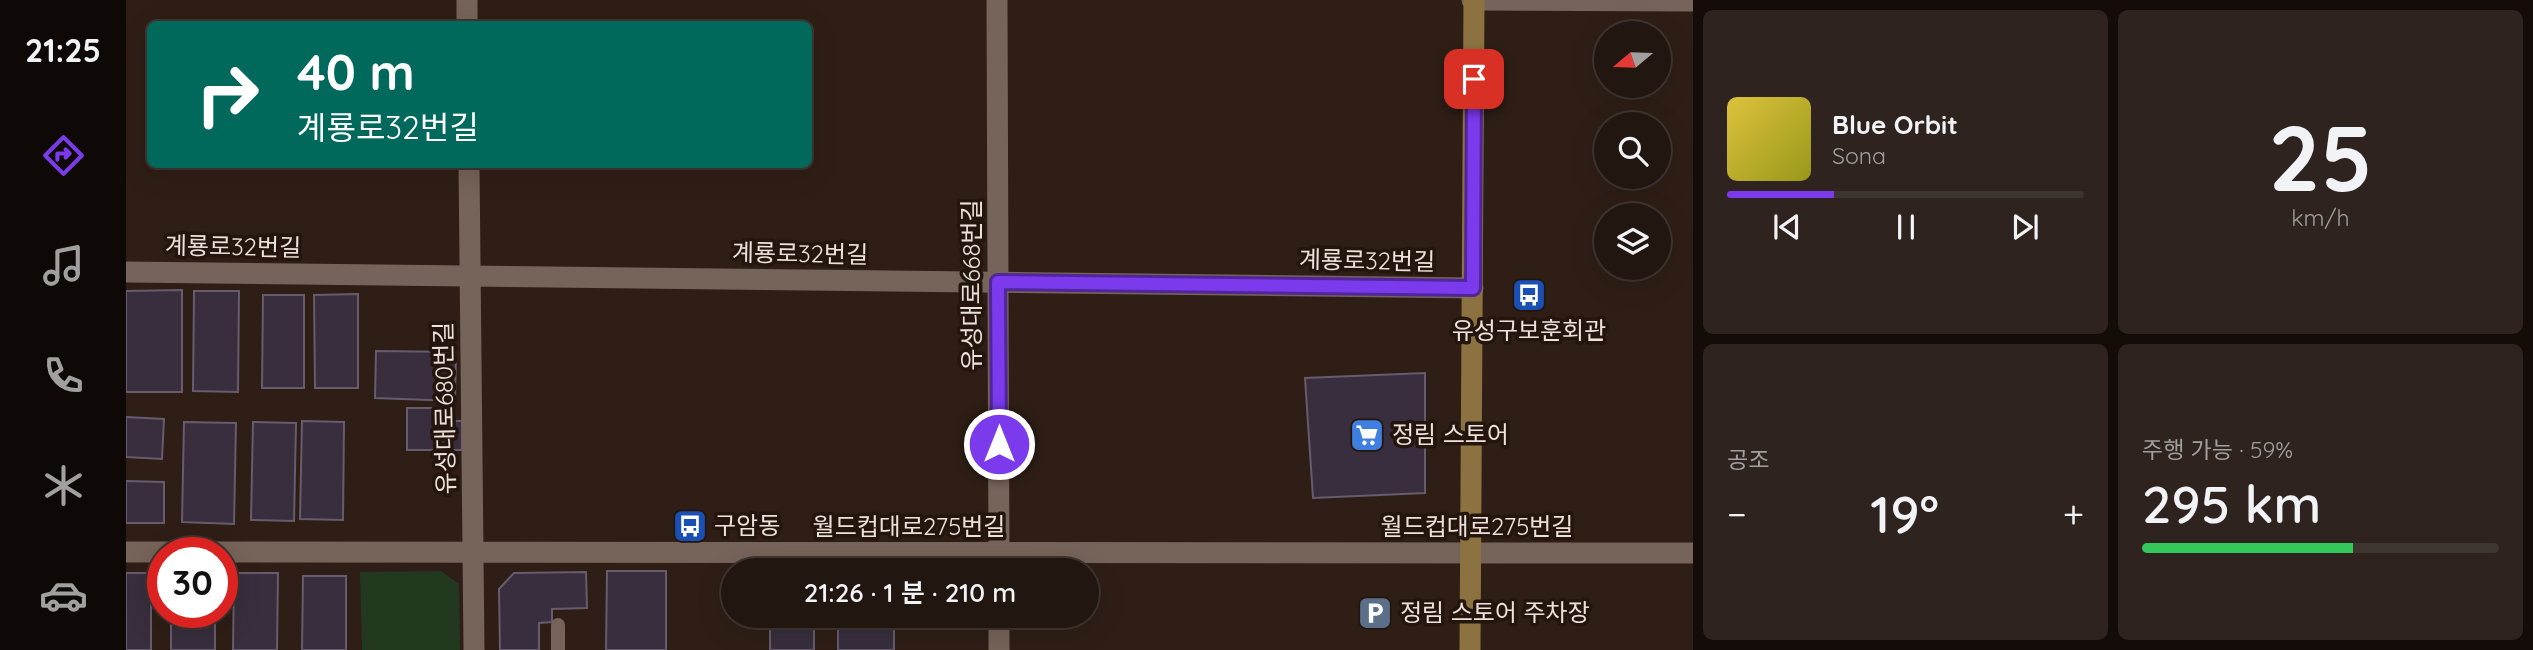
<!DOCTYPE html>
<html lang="ko">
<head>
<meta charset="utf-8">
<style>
  :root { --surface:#221610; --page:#2e231e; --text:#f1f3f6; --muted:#a29f9f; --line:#3f3530; --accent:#7c3aed }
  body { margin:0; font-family:Quicksand,"Noto Sans KR",sans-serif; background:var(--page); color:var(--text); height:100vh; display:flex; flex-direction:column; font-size:26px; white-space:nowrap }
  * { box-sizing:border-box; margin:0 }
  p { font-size:23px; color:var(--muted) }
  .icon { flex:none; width:38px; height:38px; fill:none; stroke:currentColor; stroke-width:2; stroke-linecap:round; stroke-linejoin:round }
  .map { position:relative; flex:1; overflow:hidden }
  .panel { display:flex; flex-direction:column; gap:10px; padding:10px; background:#130c09; width:840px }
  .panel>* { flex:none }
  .top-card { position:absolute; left:21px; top:21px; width:665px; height:147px; border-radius:10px; box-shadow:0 7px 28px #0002,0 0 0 2px var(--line); background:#00695c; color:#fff; overflow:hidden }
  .needle { width:46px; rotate:251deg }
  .buttons { position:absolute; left:1468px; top:21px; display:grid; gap:14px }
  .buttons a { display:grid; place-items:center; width:77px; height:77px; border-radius:50%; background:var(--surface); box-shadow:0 7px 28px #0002,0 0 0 2px var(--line); font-size:35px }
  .speed { position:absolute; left:21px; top:537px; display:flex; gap:14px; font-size:35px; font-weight:700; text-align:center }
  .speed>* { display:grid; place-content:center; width:91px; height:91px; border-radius:50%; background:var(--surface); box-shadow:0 7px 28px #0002,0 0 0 2px var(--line); line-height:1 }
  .speed .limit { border:10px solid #d22; background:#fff; color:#111 }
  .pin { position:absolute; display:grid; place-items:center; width:60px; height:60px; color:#fff; margin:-30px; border-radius:14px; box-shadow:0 4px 10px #0006 }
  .me { position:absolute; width:77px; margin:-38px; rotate:0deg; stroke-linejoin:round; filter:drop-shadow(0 0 5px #0008) }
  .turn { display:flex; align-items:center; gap:24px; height:147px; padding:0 35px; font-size:32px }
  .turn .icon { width:91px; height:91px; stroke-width:2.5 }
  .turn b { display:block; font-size:49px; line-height:60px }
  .big { font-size:52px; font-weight:600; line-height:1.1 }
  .panel .tile { flex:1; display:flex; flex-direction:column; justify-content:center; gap:10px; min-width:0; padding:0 24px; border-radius:10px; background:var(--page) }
  .panel .dial { align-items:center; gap:0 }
  .dial b { font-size:91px; line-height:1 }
  .song { display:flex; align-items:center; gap:21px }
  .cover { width:84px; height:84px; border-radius:10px; background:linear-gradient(135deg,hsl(50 70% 55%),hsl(60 70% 35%)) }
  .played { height:7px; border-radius:4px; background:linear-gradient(90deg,var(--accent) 30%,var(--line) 30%) }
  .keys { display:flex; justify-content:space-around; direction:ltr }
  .heat { display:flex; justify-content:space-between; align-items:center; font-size:38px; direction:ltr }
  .charge { height:10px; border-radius:5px; background:linear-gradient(90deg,#34c759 59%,var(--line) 0) }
  .panel .tiles { flex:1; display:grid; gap:10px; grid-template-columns:repeat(2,1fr) }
  .trip { position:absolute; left:595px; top:558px; width:378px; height:70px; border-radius:35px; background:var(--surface); box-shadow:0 7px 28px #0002,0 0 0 2px var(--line); font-weight:600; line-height:70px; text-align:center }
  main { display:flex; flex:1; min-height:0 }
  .tabs { display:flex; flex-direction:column; width:126px; justify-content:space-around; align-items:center; background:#0e0906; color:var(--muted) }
  .tabs .icon { width:49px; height:49px }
  .tabs .on { color:var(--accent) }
  .tabs b { font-size:32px; color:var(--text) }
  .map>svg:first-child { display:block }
  .green { fill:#22391f }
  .building { fill:#382e3d; stroke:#675c6d; stroke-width:2 }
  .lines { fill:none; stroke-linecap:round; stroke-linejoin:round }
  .lane { stroke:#766359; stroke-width:14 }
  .street { stroke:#766359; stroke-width:21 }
  .secondary { stroke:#8b7240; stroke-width:21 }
  .route-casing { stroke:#51269a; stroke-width:18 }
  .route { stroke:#7c3aed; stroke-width:12 }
  .labels { text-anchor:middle; stroke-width:7; stroke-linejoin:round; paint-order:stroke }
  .street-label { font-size:24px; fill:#ece1db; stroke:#24150d }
  .poi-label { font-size:24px; fill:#ece1db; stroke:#24150d; text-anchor:start }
</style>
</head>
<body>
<main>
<nav class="tabs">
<b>21:25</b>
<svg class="icon on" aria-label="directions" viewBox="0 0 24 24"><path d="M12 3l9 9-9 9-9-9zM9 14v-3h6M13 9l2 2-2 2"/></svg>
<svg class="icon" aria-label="music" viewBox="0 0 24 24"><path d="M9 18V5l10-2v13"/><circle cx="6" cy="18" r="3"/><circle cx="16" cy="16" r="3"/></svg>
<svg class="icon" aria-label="phone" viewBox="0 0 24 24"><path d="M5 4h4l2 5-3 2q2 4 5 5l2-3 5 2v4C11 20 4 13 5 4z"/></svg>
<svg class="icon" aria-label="climate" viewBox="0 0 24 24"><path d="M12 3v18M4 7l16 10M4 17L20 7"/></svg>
<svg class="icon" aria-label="car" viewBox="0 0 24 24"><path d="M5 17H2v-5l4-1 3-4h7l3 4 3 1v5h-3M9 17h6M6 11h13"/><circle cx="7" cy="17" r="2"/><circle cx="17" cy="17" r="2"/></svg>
</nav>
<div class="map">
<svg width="1567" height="650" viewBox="0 0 1567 650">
  <rect width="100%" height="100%" fill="#2e1e16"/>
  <path class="green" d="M315 571 333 584 334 650H236L234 572Z"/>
  <g class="building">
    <path d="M56 290V392H0V291Z"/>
    <path d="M68 291H113L112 392 67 391Z"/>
    <path d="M232 294V388H189L188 295Z"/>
    <path d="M137 295H178V388H136Z"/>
    <path d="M250 351 330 352 329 401 249 398Z"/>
    <path d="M1299 373V493L1187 498 1179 378Z"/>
    <path d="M281 408H309L308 421H336V450H281Z"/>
    <path d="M0 417 38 419 36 459 0 457Z"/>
    <path d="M176 421 218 422 217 520 174 519Z"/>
    <path d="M58 422 110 423 108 524 56 522Z"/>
    <path d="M127 422 170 423 168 521 125 520Z"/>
    <path d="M0 481 38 482V523H0Z"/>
    <path d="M481 571H540V650H480Z"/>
    <path d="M460 572 461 608 426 609V622L413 623V650H374L373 589 388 573Z"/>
    <rect x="0" y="573" width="25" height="77"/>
    <path d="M108 573H152L151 650H107Z"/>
    <path d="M177 576H220V650H176Z"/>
    <rect x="45" y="612" width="44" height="38"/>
    <rect x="644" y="616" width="44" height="34"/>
    <rect x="712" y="616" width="56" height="34"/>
  </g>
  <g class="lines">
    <path class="lane" d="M432 625V650"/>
    <g class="street">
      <path d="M341 0V24"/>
      <path d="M871 0 873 570"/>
      <path d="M1346 0 1567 1"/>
      <path d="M343 164 348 650"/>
      <path d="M0 272 1347 288"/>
      <path d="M0 552 1567 553"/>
      <path d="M873 616V650"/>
    </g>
    <path class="secondary" d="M1344 650 1348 0"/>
  </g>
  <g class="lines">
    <g class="route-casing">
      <path id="route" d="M873 444 872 282 1347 288 1348 79"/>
    </g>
    <use href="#route" class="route"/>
  </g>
  <defs>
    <g id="bus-square" transform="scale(1.75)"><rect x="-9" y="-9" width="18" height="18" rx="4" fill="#1a4fb4" stroke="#24150d"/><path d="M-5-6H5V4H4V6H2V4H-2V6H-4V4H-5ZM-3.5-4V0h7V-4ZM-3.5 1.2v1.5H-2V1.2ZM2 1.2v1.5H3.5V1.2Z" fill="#fff"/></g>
    <g id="supermarket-square" transform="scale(1.75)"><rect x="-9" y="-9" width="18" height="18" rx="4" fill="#3f7fe0" stroke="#24150d"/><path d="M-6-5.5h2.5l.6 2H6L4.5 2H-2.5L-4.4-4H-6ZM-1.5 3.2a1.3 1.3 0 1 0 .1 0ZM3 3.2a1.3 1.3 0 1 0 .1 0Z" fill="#fff"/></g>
    <g id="parking-square" transform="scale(1.75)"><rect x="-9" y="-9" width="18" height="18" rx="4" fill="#5c6f8a" stroke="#24150d"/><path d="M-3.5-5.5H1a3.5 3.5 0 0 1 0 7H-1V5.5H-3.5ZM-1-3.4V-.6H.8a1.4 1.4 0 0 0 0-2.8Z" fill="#fff"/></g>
  </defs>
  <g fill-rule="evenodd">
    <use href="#bus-square" x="1403" y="295"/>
    <use href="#supermarket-square" x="1241" y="435"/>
    <use href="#bus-square" x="564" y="526"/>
    <use href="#parking-square" x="1249" y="613"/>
  </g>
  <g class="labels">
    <g class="street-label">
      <text transform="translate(107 247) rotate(1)" y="8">계룡로32번길</text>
      <text transform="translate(674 254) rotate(1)" y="8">계룡로32번길</text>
      <text transform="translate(1241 261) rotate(1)" y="8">계룡로32번길</text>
      <text transform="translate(846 285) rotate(-90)" y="8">유성대로668번길</text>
      <text transform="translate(319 408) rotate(-91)" y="8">유성대로680번길</text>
      <text x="783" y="535">월드컵대로275번길</text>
      <text x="1351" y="535">월드컵대로275번길</text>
    </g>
    <g class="poi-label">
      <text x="1403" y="339" text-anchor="middle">유성구보훈회관</text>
      <text x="1266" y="443">정림 스토어</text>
      <text x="588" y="534">구암동</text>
      <text x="1274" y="621">정림 스토어 주차장</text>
    </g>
  </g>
</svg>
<div class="buttons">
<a><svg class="needle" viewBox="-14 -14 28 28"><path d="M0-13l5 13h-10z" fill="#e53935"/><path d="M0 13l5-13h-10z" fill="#a29f9f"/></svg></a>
<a><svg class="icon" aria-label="search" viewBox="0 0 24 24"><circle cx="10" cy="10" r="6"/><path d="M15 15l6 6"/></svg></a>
<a><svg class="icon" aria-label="layers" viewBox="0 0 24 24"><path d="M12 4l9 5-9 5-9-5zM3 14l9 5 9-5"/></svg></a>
</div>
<div class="speed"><div class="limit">30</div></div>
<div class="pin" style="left:1348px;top:79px;background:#d93025"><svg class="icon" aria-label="arrive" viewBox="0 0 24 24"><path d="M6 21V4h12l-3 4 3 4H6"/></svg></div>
<svg class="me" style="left:873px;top:444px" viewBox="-20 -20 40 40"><circle r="17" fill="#7c3aed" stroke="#fff" stroke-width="3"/><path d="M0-11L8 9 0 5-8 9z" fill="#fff"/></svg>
<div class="trip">21:26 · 1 분 · 210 m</div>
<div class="top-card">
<div class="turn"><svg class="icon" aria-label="right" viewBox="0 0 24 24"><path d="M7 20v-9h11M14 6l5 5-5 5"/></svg><div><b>40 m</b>계룡로32번길</div></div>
</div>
</div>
<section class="panel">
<div class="tiles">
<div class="tile">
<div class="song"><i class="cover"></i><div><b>Blue Orbit</b><p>Sona</p></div></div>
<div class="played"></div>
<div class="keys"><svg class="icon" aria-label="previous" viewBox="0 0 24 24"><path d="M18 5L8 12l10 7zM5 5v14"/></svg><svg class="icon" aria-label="pause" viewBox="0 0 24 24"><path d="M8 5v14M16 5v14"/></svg><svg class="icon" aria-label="next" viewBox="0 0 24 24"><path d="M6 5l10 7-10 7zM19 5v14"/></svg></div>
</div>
<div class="tile dial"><b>25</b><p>km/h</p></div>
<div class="tile"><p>공조</p>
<div class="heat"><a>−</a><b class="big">19°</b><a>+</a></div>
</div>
<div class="tile"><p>주행 가능 · 59%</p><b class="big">295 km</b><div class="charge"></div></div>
</div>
</section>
</main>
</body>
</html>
